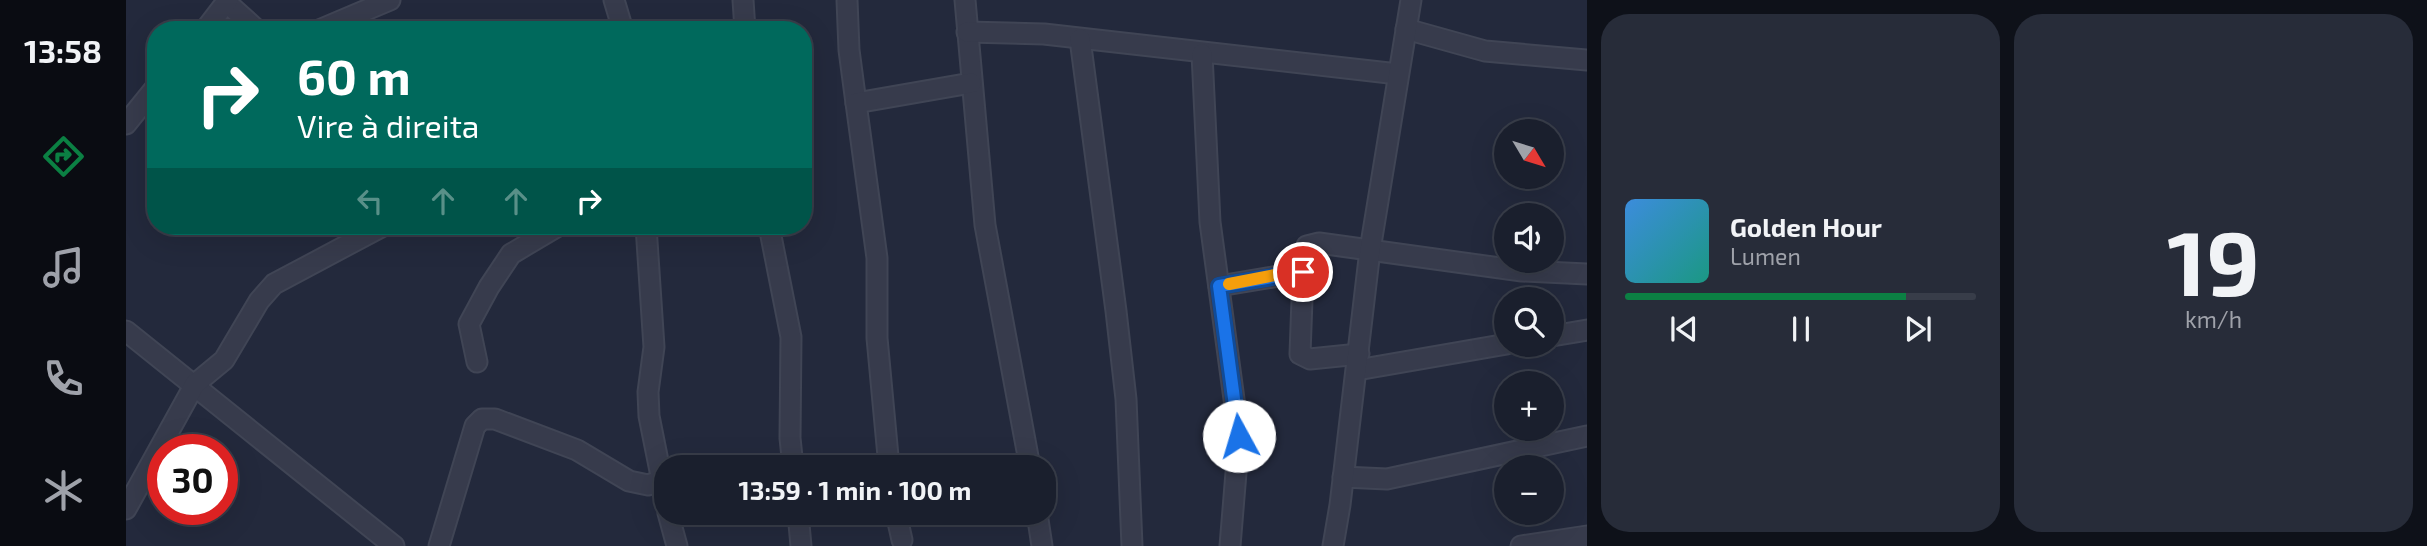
<!DOCTYPE html>
<html lang="pt">
<head>
<meta charset="utf-8">
<style>
  :root { --surface:#1a1f2d; --page:#272c39; --text:#f1f3f6; --muted:#9fa2aa; --line:#383d49; --accent:#0b8043 }
  body { margin:0; font-family:"Exo 2",sans-serif; background:var(--page); color:var(--text); height:100vh; display:flex; flex-direction:column; font-size:26px; white-space:nowrap }
  * { box-sizing:border-box; margin:0 }
  p { font-size:23px; color:var(--muted) }
  .icon { flex:none; width:38px; height:38px; fill:none; stroke:currentColor; stroke-width:2; stroke-linecap:round; stroke-linejoin:round }
  .map { position:relative; flex:1; overflow:hidden }
  .drawer { display:flex; flex-direction:column; gap:14px; padding:14px; background:#0e1119; width:840px }
  .drawer>* { flex:none }
  .top-card { position:absolute; left:21px; top:21px; width:665px; height:214px; border-radius:28px; box-shadow:0 7px 28px #0002,0 0 0 2px var(--line); background:#00695c; color:#fff; overflow:hidden }
  .needle { width:46px; rotate:128deg }
  .fabs { position:absolute; left:1368px; top:119px; display:grid; gap:14px }
  .fabs a { display:grid; place-items:center; width:70px; height:70px; border-radius:50%; background:var(--surface); box-shadow:0 7px 28px #0002,0 0 0 2px var(--line); font-size:35px }
  .speed { position:absolute; left:21px; top:434px; display:flex; gap:14px; font-size:35px; font-weight:700; text-align:center }
  .speed>* { display:grid; place-content:center; width:91px; height:91px; border-radius:50%; background:var(--surface); box-shadow:0 7px 28px #0002,0 0 0 2px var(--line); line-height:1 }
  .speed .limit { border:10px solid #d22; background:#fff; color:#111 }
  .pin { position:absolute; display:grid; place-items:center; width:60px; height:60px; color:#fff; margin:-30px; border:4px solid #fff; border-radius:50%; box-shadow:0 2px 7px #0007 }
  .me { position:absolute; width:77px; margin:-38px; rotate:354deg; stroke-linejoin:round; filter:drop-shadow(0 0 5px #0008) }
  .turn { display:flex; align-items:center; gap:24px; height:147px; padding:0 35px; font-size:32px }
  .turn .icon { width:91px; height:91px; stroke-width:2.5 }
  .turn b { display:block; font-size:49px; line-height:60px }
  .lanes { display:flex; align-items:center; height:66px; padding:0 35px; background:#0003; justify-content:center; gap:35px; direction:ltr }
  .lanes .off { opacity:.35 }
  .drawer .tile { flex:1; display:flex; flex-direction:column; justify-content:center; gap:10px; min-width:0; padding:0 24px; border-radius:28px; background:var(--page) }
  .drawer .dial { align-items:center; gap:0 }
  .dial b { font-size:91px; line-height:1 }
  .song { display:flex; align-items:center; gap:21px }
  .cover { width:84px; height:84px; border-radius:10px; background:linear-gradient(135deg,hsl(210 70% 55%),hsl(170 70% 35%)) }
  .played { height:7px; border-radius:4px; background:linear-gradient(90deg,var(--accent) 80%,var(--line) 80%) }
  .keys { display:flex; justify-content:space-around; direction:ltr }
  .drawer .tiles { flex:1; display:grid; gap:14px; grid-template-columns:repeat(2,1fr) }
  .trip { position:absolute; left:528px; top:455px; width:402px; height:70px; border-radius:28px; background:var(--surface); box-shadow:0 7px 28px #0002,0 0 0 2px var(--line); font-weight:700; line-height:70px; text-align:center }
  main { display:flex; flex:1; min-height:0 }
  .tab-bar { display:flex; flex-direction:column; width:126px; justify-content:space-around; align-items:center; background:#0a0c12; color:var(--muted) }
  .tab-bar .icon { width:49px; height:49px }
  .tab-bar .current { color:var(--accent) }
  .tab-bar b { font-size:32px; color:var(--text) }
  .map>svg:first-child { display:block }
  .lines { fill:none; stroke-linecap:round; stroke-linejoin:round }
  .minor-casing { stroke:#404555; stroke-width:23 }
  .minor { stroke:#373b4c; stroke-width:19 }
  .route-casing { stroke:#114b97; stroke-width:18 }
  .route { stroke:#1a73e8; stroke-width:12 }
  .slow { stroke:#f59e0b; stroke-width:12 }
</style>
</head>
<body>
<main>
<nav class="tab-bar">
<b>13:58</b>
<svg class="icon current" aria-label="directions" viewBox="0 0 24 24"><path d="M12 3l9 9-9 9-9-9zM9 14v-3h6M13 9l2 2-2 2"/></svg>
<svg class="icon" aria-label="music" viewBox="0 0 24 24"><path d="M9 18V5l10-2v13"/><circle cx="6" cy="18" r="3"/><circle cx="16" cy="16" r="3"/></svg>
<svg class="icon" aria-label="phone" viewBox="0 0 24 24"><path d="M5 4h4l2 5-3 2q2 4 5 5l2-3 5 2v4C11 20 4 13 5 4z"/></svg>
<svg class="icon" aria-label="climate" viewBox="0 0 24 24"><path d="M12 3v18M4 7l16 10M4 17L20 7"/></svg>
</nav>
<div class="map">
<svg width="1461" height="546" viewBox="0 0 1461 546">
  <rect width="100%" height="100%" fill="#23293c"/>
  <g class="lines">
    <g class="minor-casing">
      <g id="minor">
        <path d="M488 0 497 30"/>
        <path d="M617 0 619 30"/>
        <path d="M721 0 723 50 730 103"/>
        <path d="M839 0 859 225 904 467"/>
        <path d="M100 2 131 30"/>
        <path d="M1280 29 1359 51 1461 60"/>
        <path d="M79 30 102 0"/>
        <path d="M193 30 264 0"/>
        <path d="M841 32 918 34 1272 74"/>
        <path d="M954 39 990 311 1000 399 1006 546"/>
        <path d="M1076 54 1084 222 1113 436 1104 546"/>
        <path d="M0 124 30 87"/>
        <path d="M520 226 528 347 522 392 523 416 541 506"/>
        <path d="M643 226 665 337 664 438 667 467"/>
        <path d="M1093 286 1177 272"/>
        <path d="M0 331 268 546"/>
        <path d="M1426 336 1461 330"/>
        <path d="M1233 354 1184 359 1174 354 1177 272 1181 246 1193 243 1396 271 1461 274"/>
        <path d="M351 362 343 324 363 287 385 254 432 226"/>
        <path d="M1231 370 1381 344"/>
        <path d="M763 467 751 338V258L730 103 845 83"/>
        <path d="M1217 477 1261 479 1461 436"/>
        <path d="M0 509 69 384 98 360 133 301 148 284 257 226"/>
        <path d="M542 513 551 546"/>
        <path d="M672 513 675 546"/>
        <path d="M770 513 776 540"/>
        <path d="M911 513 916 546"/>
        <path d="M313 546 349 426 356 419H369L451 450 503 481 522 485 534 481"/>
        <path d="M1207 546 1214 505 1244 250 1285 0"/>
        <path d="M1395 546 1461 536"/>
      </g>
    </g>
    <use href="#minor" class="minor"/>
  </g>
  <g class="lines">
    <g class="route-casing">
      <path id="route" d="M1113 436 1093 286 1177 272"/>
    </g>
    <use href="#route" class="route"/>
    <path class="slow" d="M1103 284 1149 275"/>
  </g>
</svg>
<div class="fabs">
<a><svg class="needle" viewBox="-14 -14 28 28"><path d="M0-13l5 13h-10z" fill="#e53935"/><path d="M0 13l5-13h-10z" fill="#9fa2aa"/></svg></a>
<a><svg class="icon" aria-label="sound" viewBox="0 0 24 24"><path d="M4 9h4l5-4v14l-5-4H4zM17 9q2 3 0 6"/></svg></a>
<a><svg class="icon" aria-label="search" viewBox="0 0 24 24"><circle cx="10" cy="10" r="6"/><path d="M15 15l6 6"/></svg></a>
<a>+</a>
<a>−</a>
</div>
<div class="speed"><div class="limit">30</div></div>
<div class="pin" style="left:1177px;top:272px;background:#d93025"><svg class="icon" aria-label="arrive" viewBox="0 0 24 24"><path d="M6 21V4h12l-3 4 3 4H6"/></svg></div>
<svg class="me" style="left:1113px;top:436px" viewBox="-20 -20 40 40"><circle r="19" fill="#fff"/><path d="M0-13L10 11 0 6-10 11z" fill="#1a73e8"/></svg>
<div class="trip">13:59 · 1 min · 100 m</div>
<div class="top-card">
<div class="turn"><svg class="icon" aria-label="right" viewBox="0 0 24 24"><path d="M7 20v-9h11M14 6l5 5-5 5"/></svg><div><b>60 m</b>Vire à direita</div></div>
<div class="lanes"><svg class="icon off" aria-label="left" viewBox="0 0 24 24"><path d="M17 20v-9H6M10 6l-5 5 5 5"/></svg><svg class="icon off" aria-label="ahead" viewBox="0 0 24 24"><path d="M12 20V5M6 11l6-6 6 6"/></svg><svg class="icon off" aria-label="ahead" viewBox="0 0 24 24"><path d="M12 20V5M6 11l6-6 6 6"/></svg><svg class="icon" aria-label="right" viewBox="0 0 24 24"><path d="M7 20v-9h11M14 6l5 5-5 5"/></svg></div>
</div>
</div>
<section class="drawer">
<div class="tiles">
<div class="tile">
<div class="song"><i class="cover"></i><div><b>Golden Hour</b><p>Lumen</p></div></div>
<div class="played"></div>
<div class="keys"><svg class="icon" aria-label="previous" viewBox="0 0 24 24"><path d="M18 5L8 12l10 7zM5 5v14"/></svg><svg class="icon" aria-label="pause" viewBox="0 0 24 24"><path d="M8 5v14M16 5v14"/></svg><svg class="icon" aria-label="next" viewBox="0 0 24 24"><path d="M6 5l10 7-10 7zM19 5v14"/></svg></div>
</div>
<div class="tile dial"><b>19</b><p>km/h</p></div>
</div>
</section>
</main>
</body>
</html>
